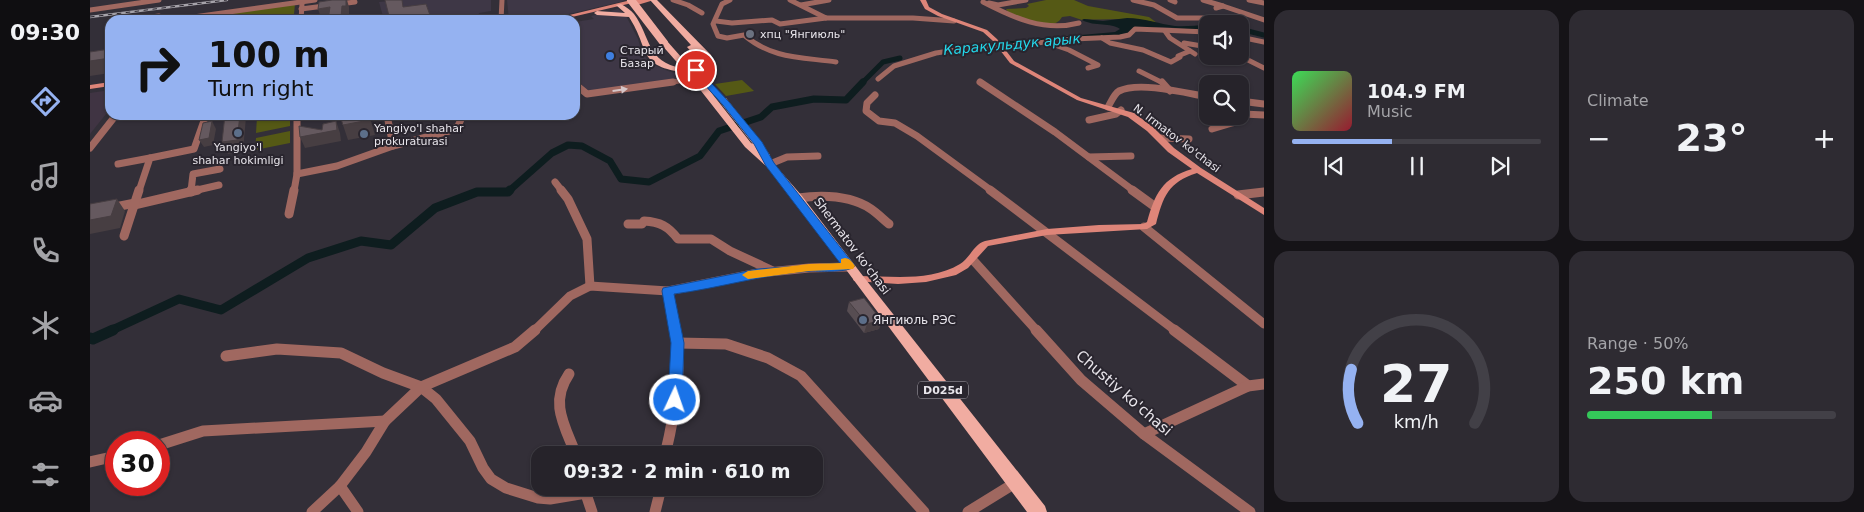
<!DOCTYPE html>
<html lang="en">
<head>
<meta charset="utf-8">
<style>
  :root { --surface:#26232a; --page:#2e2b32; --text:#f1f3f6; --muted:#a4a4a8; --line:#424047; --accent:#95b2f1 }
  body { margin:0; font-family:"DejaVu Sans",sans-serif; background:var(--page); color:var(--text); height:100vh; display:flex; flex-direction:column; font-size:19px; white-space:nowrap }
  * { box-sizing:border-box; margin:0 }
  p { font-size:16px; color:var(--muted) }
  .icon { flex:none; width:28px; height:28px; fill:none; stroke:currentColor; stroke-width:2; stroke-linecap:round; stroke-linejoin:round }
  .map { position:relative; flex:1; overflow:hidden }
  .drawer { display:flex; flex-direction:column; gap:10px; padding:10px; background:#151317; width:600px }
  .drawer>* { flex:none }
  .guide { position:absolute; left:15px; top:15px; width:475px; height:105px; border-radius:15px; box-shadow:0 1px 4px #0004,0 0 0 1px var(--line); background:#95b2f1; color:#111; overflow:hidden }
  .buttons { position:absolute; left:1109px; top:15px; display:grid; gap:10px }
  .buttons a { display:grid; place-items:center; width:50px; height:50px; border-radius:10px; background:var(--surface); box-shadow:0 1px 4px #0004,0 0 0 1px var(--line); font-size:25px }
  .speed { position:absolute; left:15px; top:431px; display:flex; gap:10px; font-size:25px; font-weight:700; text-align:center }
  .speed>* { display:grid; place-content:center; width:65px; height:65px; border-radius:50%; background:var(--surface); box-shadow:0 1px 4px #0004,0 0 0 1px var(--line); line-height:1 }
  .speed .limit { border:8px solid #d22; background:#fff; color:#111 }
  .pin { position:absolute; display:grid; place-items:center; width:42px; height:42px; color:#fff; margin:-21px; border:2px solid #fff; border-radius:50%; box-shadow:0 1px 5px #0007 }
  .me { position:absolute; width:55px; margin:-28px; rotate:3deg; stroke-linejoin:round; filter:drop-shadow(0 0 4px #0008) }
  .turn { display:flex; align-items:center; gap:18px; height:105px; padding:0 20px; font-size:22px }
  .turn .icon { width:65px; height:65px; stroke-width:2.5 }
  .turn b { display:block; font-size:35px; line-height:42px }
  .big { font-size:38px; font-weight:700; line-height:1.1 }
  .drawer .widget { flex:1; display:flex; flex-direction:column; justify-content:center; gap:8px; min-width:0; padding:0 18px; border-radius:15px; background:var(--page) }
  .drawer .dial { align-items:center; gap:0 }
  .dial svg { height:130px; overflow:visible; fill:none; stroke:var(--line); stroke-width:7; stroke-linecap:round; text-anchor:middle }
  .dial text { fill:var(--text); stroke:none }
  .song { display:flex; align-items:center; gap:15px }
  .cover { width:60px; height:60px; border-radius:8px; background:linear-gradient(135deg,hsl(130 70% 55%),hsl(350 70% 35%)) }
  .played { height:5px; border-radius:2px; background:linear-gradient(90deg,var(--accent) 40%,var(--line) 40%) }
  .keys { display:flex; justify-content:space-around; direction:ltr }
  .heat { display:flex; justify-content:space-between; align-items:center; font-size:28px; direction:ltr }
  .charge { height:8px; border-radius:4px; background:linear-gradient(90deg,#34c759 50%,var(--line) 0) }
  .drawer .tiles { flex:1; display:grid; gap:10px; grid-template-columns:repeat(2,1fr) }
  .trip { position:absolute; left:441px; top:446px; width:292px; height:50px; border-radius:15px; background:var(--surface); box-shadow:0 1px 4px #0004,0 0 0 1px var(--line); font-weight:700; line-height:50px; text-align:center }
  main { display:flex; flex:1; min-height:0 }
  .menu { display:flex; flex-direction:column; width:90px; justify-content:space-around; align-items:center; background:#0f0e11; color:var(--muted) }
  .menu .icon { width:35px; height:35px }
  .menu .on { color:var(--accent) }
  .menu b { font-size:22px; color:var(--text) }
  .map>svg:first-child { display:block }
  .built { fill:#3e3746 }
  .education { fill:#403443 }
  .green { fill:#555915 }
  .water { fill:#0e1d1f }
  .lines { fill:none; stroke-linecap:round; stroke-linejoin:round }
  .canal-far3 { stroke:#0e1d1f; stroke-width:5 }
  .canal-far2 { stroke:#0e1d1f; stroke-width:7 }
  .canal-far1 { stroke:#0e1d1f; stroke-width:9 }
  .canal { stroke:#0e1d1f; stroke-width:11 }
  .street-far3 { stroke:#a06860; stroke-width:5 }
  .street-far2 { stroke:#a06860; stroke-width:7 }
  .street-far1 { stroke:#a06860; stroke-width:9 }
  .street { stroke:#a06860; stroke-width:11 }
  .secondary { fill:#de8579; fill-rule:evenodd }
  .primary { fill:#f1aca1; fill-rule:evenodd }
  .rail-casing { stroke:#a6a3aa; stroke-width:2.5 }
  .rail { stroke:#29252e; stroke-width:1; stroke-dasharray:4.5; stroke-linecap:butt }
  .primary-bridge { stroke:#f1aca1; stroke-width:8 }
  .wall { fill:#574d52 }
  .shaded-wall { fill:#473e42 }
  .building { fill:#65595f; stroke:#473e42 }
  .oneway { fill:#d6c6c8 }
  .route { fill:#1a73e8; stroke:#114b97 }
  .slow { fill:#f59e0b }
  .worship-dot { fill:#6b7280; stroke:#29252e; stroke-width:2 }
  .shop-dot { fill:#3f7fe0; stroke:#29252e; stroke-width:2 }
  .service-dot { fill:#5c6f8a; stroke:#29252e; stroke-width:2 }
  .labels { text-anchor:middle; stroke-width:4; stroke-linejoin:round; paint-order:stroke }
  .far-poi-label { font-size:11px; fill:#e8e5eb; stroke:#29252e; text-anchor:start }
  .far-street-label { font-size:11px; fill:#e8e5eb; stroke:#29252e }
  .shield { fill:#29252e; stroke:#afabb2; stroke-width:1 }
  .shield-label { font-size:11px; font-weight:bold; fill:#e8e5eb }
  .street-label { font-size:12px; fill:#e8e5eb; stroke:#29252e }
  .poi-label { font-size:12px; fill:#e8e5eb; stroke:#29252e; text-anchor:start }
  .water-label { font-size:14px; font-style:italic; fill:#23d8eb; stroke:#29252e }
  .near-street-label { font-size:15px; fill:#e8e5eb; stroke:#29252e }
</style>
</head>
<body>
<main>
<nav class="menu">
<b>09:30</b>
<svg class="icon on" aria-label="directions" viewBox="0 0 24 24"><path d="M12 3l9 9-9 9-9-9zM9 14v-3h6M13 9l2 2-2 2"/></svg>
<svg class="icon" aria-label="music" viewBox="0 0 24 24"><path d="M9 18V5l10-2v13"/><circle cx="6" cy="18" r="3"/><circle cx="16" cy="16" r="3"/></svg>
<svg class="icon" aria-label="phone" viewBox="0 0 24 24"><path d="M5 4h4l2 5-3 2q2 4 5 5l2-3 5 2v4C11 20 4 13 5 4z"/></svg>
<svg class="icon" aria-label="climate" viewBox="0 0 24 24"><path d="M12 3v18M4 7l16 10M4 17L20 7"/></svg>
<svg class="icon" aria-label="car" viewBox="0 0 24 24"><path d="M5 17H2v-5l4-1 3-4h7l3 4 3 1v5h-3M9 17h6M6 11h13"/><circle cx="7" cy="17" r="2"/><circle cx="17" cy="17" r="2"/></svg>
<svg class="icon" aria-label="filters" viewBox="0 0 24 24"><path d="M4 7h16M4 17h16"/><circle cx="9" cy="7" r="2"/><circle cx="15" cy="17" r="2"/></svg>
</nav>
<div class="map">
<svg width="1174" height="512" viewBox="0 0 1174 512">
  <rect width="100%" height="100%" fill="#332f38"/>
  <g class="built">
    <path d="M309 0H401V11L389 13 387 20H294L289 2Z"/>
    <path d="M417 0H533L534 1 462 18 419 20Z"/>
    <path d="M528 9 535 14 548 39 551 50 559 63 578 71 600 77 497 92 485 75V22L504 19 501 16Z"/>
  </g>
  <path class="education" d="M20 90V109L0 134V93Z"/>
  <g class="green">
    <path d="M984 0 998 6 1059 17 1067 23C1042 16 1019 21 994 19L992 20 980 16 972 17C963 34 931 17 918 12L916 9 936 8 939 6 937 4 956 0Z"/>
    <path d="M205 4 204 14 196 15 195 20H91Z"/>
    <path d="M652 80 664 91 636 96 625 84Z"/>
    <path d="M174 115H200V126L166 133 167 117Z"/>
    <path d="M200 131V143L165 150 166 138Z"/>
  </g>
  <path class="water" d="M1037 18C1054 18 1069 24 1085 26 1096 27 1106 25 1117 25V28L1112 30C1084 29 1062 22 1037 35L913 45 911 42 1025 32 1030 29C1021 22 1005 27 992 20L994 19 1013 21Z"/>
  <g class="lines">
    <g class="canal-far3">
      <path d="M1150 29 1174 35"/>
      <path d="M772 83 793 62 810 58"/>
    </g>
    <path class="canal-far2" d="M419 191 462 153 478 145 492 146 520 161 531 179 559 182 610 156 629 131 671 117 682 107 724 99 756 100 773 82"/>
    <path class="canal-far1" d="M20 331 89 299 131 310 218 258 271 241 301 245 345 208 387 192H418L420 190"/>
    <path class="canal" d="M0 338 3 339 23 330"/>
    <g class="street-far3">
      <path d="M583 0 598 5 612 13"/>
      <path d="M640 0 632 4 623 24 628 36 637 38 654 35C682 59 711 57 746 62"/>
      <path d="M700 0 736 18"/>
      <path d="M1043 0 1064 5 1087 18H1136L1139 21"/>
      <path d="M1080 0 1085 2"/>
      <path d="M1113 0 1133 6"/>
      <path d="M1159 0 1174 3"/>
      <path d="M893 2C924 18 954 32 989 23"/>
      <path d="M899 3 908 5 936 0"/>
      <path d="M711 5 739 0"/>
      <path d="M1126 8 1133 6 1174 20"/>
      <path d="M211 9 265 2"/>
      <path d="M0 10 69 0"/>
      <path d="M46 19 69 16 68 20"/>
      <path d="M82 20 225 0"/>
      <path d="M211 20 212 4"/>
      <path d="M411 20 412 0"/>
      <path d="M626 21 642 23 682 20 690 24 736 18H823L864 21"/>
      <path d="M1075 31 1080 38 1105 54"/>
      <path d="M1150 37 1174 42"/>
      <path d="M1012 38 1020 43 1053 50 1081 62 1090 57 1088 56 1100 51"/>
      <path d="M959 43 979 50 1008 65 998 68"/>
      <path d="M1094 43 1118 47"/>
      <path d="M1150 56 1174 68"/>
      <path d="M1049 71 1073 83"/>
      <path d="M788 79 804 66 846 53 886 47H910L983 39 1030 37 1039 35 1045 29 1118 32"/>
      <path d="M890 82 892 83"/>
      <path d="M573 83 606 79"/>
    </g>
    <g class="street-far2">
      <path d="M890 82 965 132 1044 191"/>
      <path d="M1072 82 1080 91"/>
      <path d="M485 84 497 94 583 82"/>
      <path d="M785 95 777 103 776 111 789 121 805 123 827 136 902 191"/>
      <path d="M1150 101 1174 104"/>
      <path d="M1018 107C1021 102 1024 94 1029 91 1049 81 1096 93 1118 97"/>
      <path d="M1151 111 1153 114 1174 115"/>
      <path d="M297 115 303 146"/>
      <path d="M999 120 1026 114 1031 110"/>
      <path d="M1122 129 1142 123 1153 114"/>
      <path d="M1070 138 1099 139"/>
      <path d="M0 148 26 115"/>
      <path d="M999 157 1041 156"/>
      <path d="M28 164 60 158"/>
      <path d="M680 164 697 157 728 156"/>
      <path d="M207 174 247 166 303 146 359 131 368 126 373 115"/>
      <path d="M465 182 472 191"/>
      <path d="M49 191 60 158 104 149 116 115"/>
      <path d="M101 191 103 174 130 169"/>
      <path d="M103 191 129 185"/>
      <path d="M204 191 207 174V115"/>
    </g>
    <g class="street-far1">
      <path d="M471 190 478 199 497 239 500 286"/>
      <path d="M900 190 1086 331"/>
      <path d="M1042 190 1064 206"/>
      <path d="M101 192V190"/>
      <path d="M1148 195 1174 192"/>
      <path d="M708 198C731 195 760 195 781 209 787 213 793 219 799 224"/>
      <path d="M44 205 108 190"/>
      <path d="M0 212 45 203"/>
      <path d="M199 214 204 190"/>
      <path d="M538 224H552L554 221C570 222 578 226 588 239H621L640 251 683 271"/>
      <path d="M1054 227 1174 324"/>
      <path d="M34 236 49 190"/>
      <path d="M883 260 947 331"/>
      <path d="M578 291 586 331"/>
      <path d="M444 331 480 296 500 286 578 291 668 273 719 268 759 267"/>
    </g>
    <g class="street">
      <path d="M946 330 991 380 1054 434 1160 512"/>
      <path d="M1084 330 1158 386"/>
      <path d="M588 343 636 344 678 358 711 376 834 512"/>
      <path d="M136 356 187 349 251 353 293 373 331 387 346 399 380 441 393 468 401 479 416 488 448 498 460 499 496 493"/>
      <path d="M479 374C459 403 475 426 486 455"/>
      <path d="M1054 434 1158 386 1174 384"/>
      <path d="M69 445 113 431 295 421"/>
      <path d="M575 455C584 418 593 367 585 330"/>
      <path d="M0 462 26 456"/>
      <path d="M250 486 268 512"/>
      <path d="M494 488 502 512"/>
      <path d="M222 512 250 486 276 452 295 421 331 387 425 347 445 330"/>
      <path d="M565 512 571 488"/>
      <path d="M878 512 925 483"/>
    </g>
    <g class="secondary">
      <path d="M541 0H564L544 6 542 3 469 20H459Z"/>
      <path d="M830 0H836L839 7 852 14 897 30 907 39 924 61 991 98 1044 113 1063 127 1084 148 1111 168 1174 208V215L1107 173C1078 182 1073 197 1066 224L1057 229 957 235 898 246 878 268 866 275 836 282 808 284 764 281 763 279 764 277 768 276C802 276 840 282 870 264 880 258 884 244 895 241L957 229 1009 225 1053 224 1057 222C1065 194 1072 178 1102 169L1078 152 1057 131 1038 117 987 100 920 63 903 41 893 32 848 16 835 9Z"/>
      <path d="M20 82V86L0 89V85Z"/>
    </g>
    <path class="primary" d="M560 0H567L621 55 623 62 618 69 605 72 661 143 663 144 630 102V98H636L680 155 678 157 712 196 773 276 955 506 957 512H937L704 200 676 166 655 147 597 73C546 66 561 51 539 17L507 15 504 13 507 11 535 13 526 5 531 4C536 7 541 10 544 14 561 37 556 62 592 68L570 43 577 41 592 58V55H604L597 47 601 45ZM613 56 615 62 612 65 602 69 592 59H608Z"/>
    <g class="rail-casing">
      <path id="rail" d="M0 17 137 0"/>
    </g>
    <use href="#rail" class="rail"/>
    <path class="primary-bridge" d="M541 0 574 43"/>
  </g>
  <path class="wall" d="M759 302 791 320 789 329 774 333 757 311Z"/>
  <g class="shaded-wall">
    <path d="M256 0H257L259 7V15H255L254 20H238L252 6Z"/>
    <path d="M240 7 243 17 231 18 228 9Z"/>
    <path d="M341 18 342 20H327Z"/>
    <path d="M20 58V73L0 76V61Z"/>
    <path d="M150 115H155L156 117 153 151 138 154 132 142Z"/>
    <path d="M279 115 285 135 258 140 253 125Z"/>
    <path d="M122 121 126 129 123 145 114 147 109 140Z"/>
    <path d="M246 121 250 133 251 141 215 148 210 137 247 130Z"/>
    <path d="M27 199 35 211 30 228 0 234V220Z"/>
    <path d="M791 320 789 329 774 333 777 324Z"/>
  </g>
  <g class="building">
    <path d="M242 0H256V6H252L251 18 238 20 240 7 228 9 229 2Z"/>
    <path d="M295 0H312L313 7 336 4 341 18 327 20H300Z"/>
    <path d="M20 49V58L0 61V52Z"/>
    <path d="M135 115H150L147 140 132 142Z"/>
    <path d="M272 115H278L279 120 253 125 251 119Z"/>
    <path d="M122 121 119 138 109 140 113 123Z"/>
    <path d="M246 121 247 130 210 137 209 126 232 130 233 124Z"/>
    <path d="M27 199 21 216 0 220V204Z"/>
    <path d="M774 298 791 320 777 324 759 302Z"/>
  </g>
  <defs><path id="oneway-solid" d="M-6-.8H1V-3.2L6.5 0L1 3.2V.8H-6Z" transform="scale(1.25)"/></defs>
  <use class="oneway" href="#oneway-solid" transform="translate(530 90) rotate(-8)"/>
  <path class="route" d="M603 69H608L639 102 672 142 684 163 765 266C759 273 731 271 721 271 674 274 630 288 584 294L594 343 592 400 590 404 585 406 580 404 578 400 581 343 572 291 573 288 668 269 750 263 676 166 664 144 633 105 603 72Z"/>
  <path class="slow" d="M755 258C761 259 762 262 765 266L763 269 719 271 658 279 652 275 658 271 719 264 751 263V259Z"/>
  <circle class="worship-dot" cx="660" cy="34" r="5"/>
  <circle class="shop-dot" cx="520" cy="56" r="5"/>
  <g class="service-dot">
    <circle cx="148" cy="133" r="5"/>
    <circle cx="274" cy="134" r="5"/>
    <circle cx="773" cy="320" r="5"/>
  </g>
  <g class="labels">
    <g class="far-poi-label">
      <text x="670" y="38">хпц "Янгиюль"</text>
      <text x="530" y="54">Cтарый<tspan x="530" dy="13">Базар</tspan></text>
      <text x="284" y="132">Yangiyo'l shahar<tspan x="284" dy="13">prokuraturasi</tspan></text>
      <text x="148" y="151" text-anchor="middle">Yangiyo'l<tspan x="148" dy="13">shahar hokimligi</tspan></text>
    </g>
    <g class="far-street-label">
      <text transform="translate(1087 138) rotate(37)" y="4">N. Irmatov ko'chasi</text>
    </g>
    <rect class="shield" x="828" y="381.5" width="50" height="17" rx="4"/>
    <g class="shield-label">
      <text x="853" y="394">D025d</text>
    </g>
    <g class="street-label">
      <text transform="translate(762 246) rotate(53)" y="4">Shermatov ko'chasi</text>
    </g>
    <g class="poi-label">
      <text x="783" y="324">Янгиюль РЭС</text>
    </g>
    <g class="water-label">
      <text transform="translate(922 44) rotate(-5)" y="5">Каракульдук арык</text>
    </g>
    <g class="near-street-label">
      <text transform="translate(1034 393) rotate(41)" y="5">Chustiy ko'chasi</text>
    </g>
  </g>
</svg>
<div class="buttons">
<a><svg class="icon" aria-label="sound" viewBox="0 0 24 24"><path d="M4 9h4l5-4v14l-5-4H4zM17 9q2 3 0 6"/></svg></a>
<a><svg class="icon" aria-label="search" viewBox="0 0 24 24"><circle cx="10" cy="10" r="6"/><path d="M15 15l6 6"/></svg></a>
</div>
<div class="speed"><div class="limit">30</div></div>
<div class="pin" style="left:606px;top:70px;background:#d93025"><svg class="icon" aria-label="arrive" viewBox="0 0 24 24"><path d="M6 21V4h12l-3 4 3 4H6"/></svg></div>
<svg class="me" style="left:585px;top:400px" viewBox="-20 -20 40 40"><circle r="17" fill="#1a73e8" stroke="#fff" stroke-width="3"/><path d="M0-11L8 9 0 5-8 9z" fill="#fff"/></svg>
<div class="trip">09:32 · 2 min · 610 m</div>
<div class="guide">
<div class="turn"><svg class="icon" aria-label="right" viewBox="0 0 24 24"><path d="M7 20v-9h11M14 6l5 5-5 5"/></svg><div><b>100 m</b>Turn right</div></div>
</div>
</div>
<section class="drawer">
<div class="tiles">
<div class="widget">
<div class="song"><i class="cover"></i><div><b>104.9 FM</b><p>Music</p></div></div>
<div class="played"></div>
<div class="keys"><svg class="icon" aria-label="previous" viewBox="0 0 24 24"><path d="M18 5L8 12l10 7zM5 5v14"/></svg><svg class="icon" aria-label="pause" viewBox="0 0 24 24"><path d="M8 5v14M16 5v14"/></svg><svg class="icon" aria-label="next" viewBox="0 0 24 24"><path d="M6 5l10 7-10 7zM19 5v14"/></svg></div>
</div>
<div class="widget"><p>Climate</p>
<div class="heat"><a>−</a><b class="big">23°</b><a>+</a></div>
</div>
<div class="widget dial"><svg viewBox="0 0 100 80">
<path d="M14 69A42 42 0 1 1 86 69"/>
<path d="M14 69A42 42 0 0 1 10 36" stroke="#95b2f1"/>
<text x="50" y="56" font-size="32" font-weight="700">27</text>
<text x="50" y="72" font-size="11">km/h</text>
</svg></div>
<div class="widget"><p>Range · 50%</p><b class="big">250 km</b><div class="charge"></div></div>
</div>
</section>
</main>
</body>
</html>
